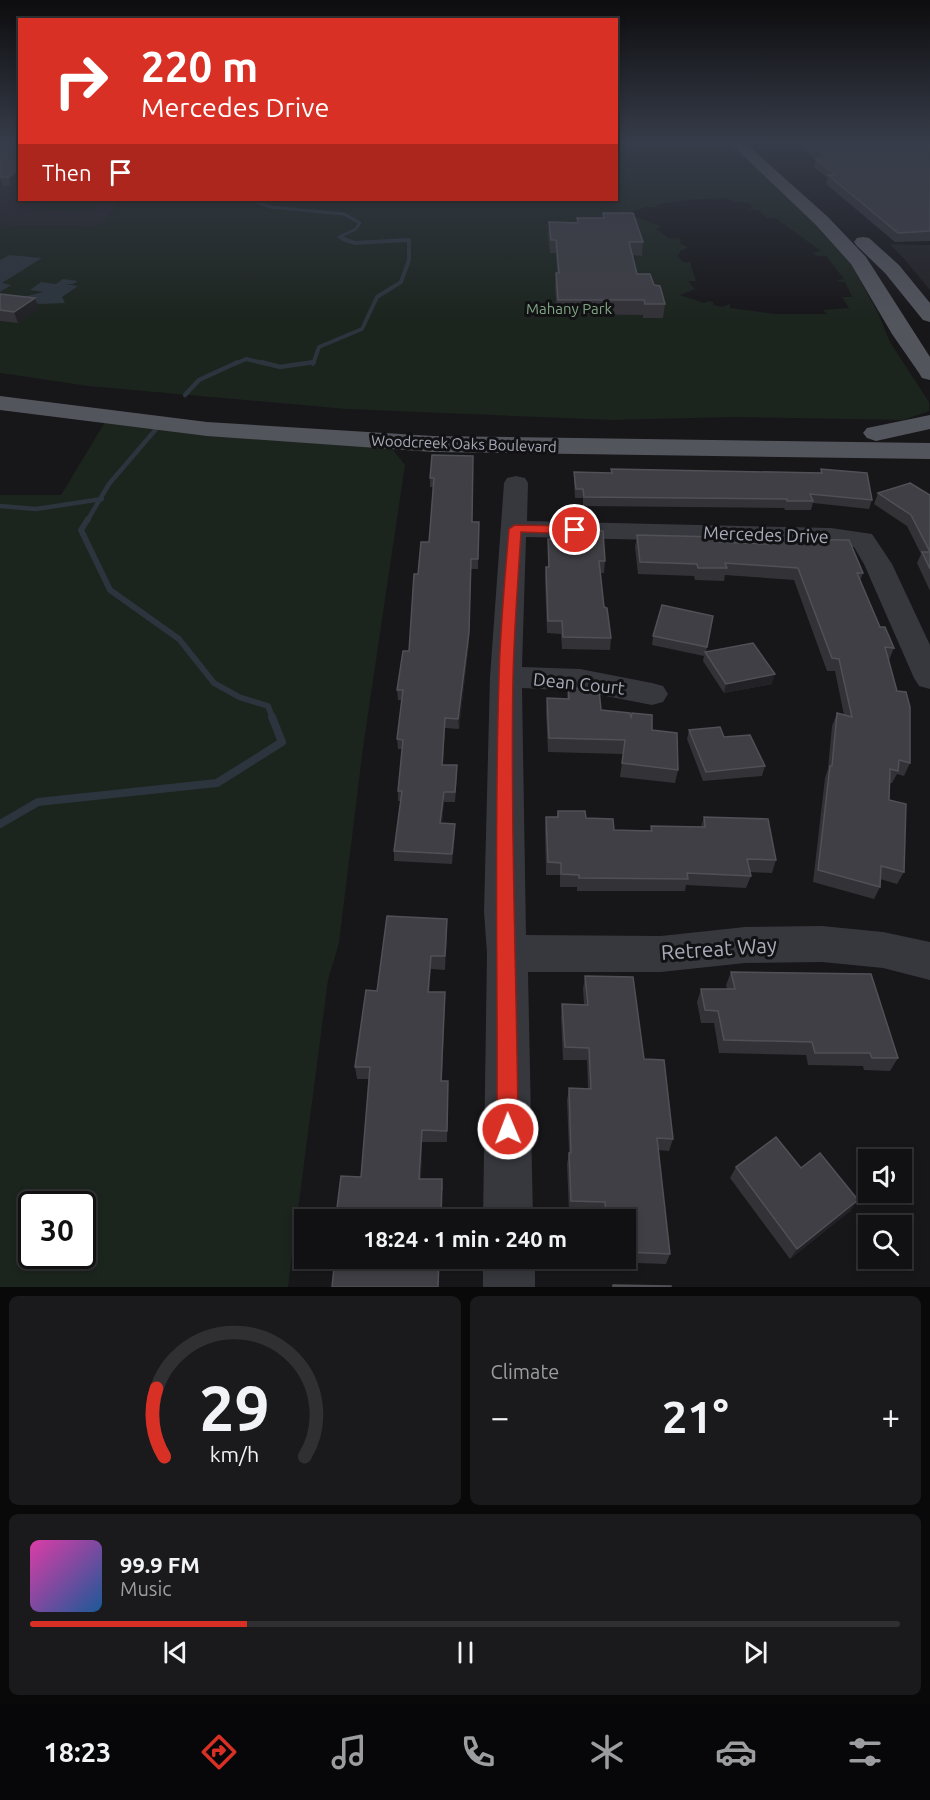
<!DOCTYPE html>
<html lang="en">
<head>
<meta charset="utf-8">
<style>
  :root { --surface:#111013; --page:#1a191c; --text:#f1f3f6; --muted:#9c9da0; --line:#303033; --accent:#d93025 }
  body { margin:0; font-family:Ubuntu,sans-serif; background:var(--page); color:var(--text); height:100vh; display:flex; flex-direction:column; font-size:22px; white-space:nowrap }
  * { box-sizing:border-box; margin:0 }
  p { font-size:20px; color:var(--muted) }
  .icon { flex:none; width:33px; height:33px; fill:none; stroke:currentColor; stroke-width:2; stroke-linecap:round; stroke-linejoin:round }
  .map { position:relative; height:1287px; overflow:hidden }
  .details { display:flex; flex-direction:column; gap:9px; padding:9px; background:#09090a; flex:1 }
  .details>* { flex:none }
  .top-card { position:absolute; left:18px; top:18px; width:600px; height:183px; border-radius:0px; box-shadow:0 3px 9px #0003,0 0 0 2px var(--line); background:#d93025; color:#fff; overflow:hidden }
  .tools { position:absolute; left:858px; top:1149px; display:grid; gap:12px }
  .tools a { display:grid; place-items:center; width:54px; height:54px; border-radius:0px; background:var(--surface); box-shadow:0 3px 9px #0003,0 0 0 2px var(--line); font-size:30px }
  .speed { position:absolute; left:18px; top:1191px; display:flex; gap:12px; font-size:30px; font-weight:700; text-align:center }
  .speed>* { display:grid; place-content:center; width:78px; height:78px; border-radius:50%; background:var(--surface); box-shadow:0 3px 9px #0003,0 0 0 2px var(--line); line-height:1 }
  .speed .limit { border:3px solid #111; border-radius:9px; background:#fff; color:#111 }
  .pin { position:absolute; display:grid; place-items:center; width:51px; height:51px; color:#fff; margin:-26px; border:3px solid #fff; border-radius:50%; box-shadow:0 2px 6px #0007 }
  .me { position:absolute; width:66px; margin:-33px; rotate:359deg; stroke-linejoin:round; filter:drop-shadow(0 0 4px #0008) }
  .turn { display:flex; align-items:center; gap:21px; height:126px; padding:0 24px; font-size:27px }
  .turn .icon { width:78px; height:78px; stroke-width:2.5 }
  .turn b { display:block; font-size:42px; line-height:51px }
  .then { display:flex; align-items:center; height:57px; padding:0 24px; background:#0003; gap:12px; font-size:22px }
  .big { font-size:45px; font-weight:700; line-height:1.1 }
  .details .card { flex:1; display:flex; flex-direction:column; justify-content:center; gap:9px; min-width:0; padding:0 21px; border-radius:9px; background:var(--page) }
  .details .dial { align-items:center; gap:0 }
  .dial svg { height:156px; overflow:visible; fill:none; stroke:var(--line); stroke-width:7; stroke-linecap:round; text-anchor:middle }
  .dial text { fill:var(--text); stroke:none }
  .song { display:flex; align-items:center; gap:18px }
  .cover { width:72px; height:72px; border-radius:9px; background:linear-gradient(135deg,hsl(320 70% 55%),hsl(210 70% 35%)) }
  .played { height:6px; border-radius:3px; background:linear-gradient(90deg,var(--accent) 25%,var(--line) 25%) }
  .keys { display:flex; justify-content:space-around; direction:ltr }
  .heat { display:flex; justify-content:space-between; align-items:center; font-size:33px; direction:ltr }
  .details .tiles { flex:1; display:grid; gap:9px; grid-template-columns:1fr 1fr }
  .card:last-child { grid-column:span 2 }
  .trip { position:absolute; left:294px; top:1209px; width:342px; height:60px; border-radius:0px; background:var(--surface); box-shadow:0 3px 9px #0003,0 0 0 2px var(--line); font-weight:700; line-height:60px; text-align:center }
  .dock { display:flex; height:96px; justify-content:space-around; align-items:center; background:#070608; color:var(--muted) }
  .dock .icon { width:42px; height:42px }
  .dock .active { color:var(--accent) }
  .dock b { font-size:27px; color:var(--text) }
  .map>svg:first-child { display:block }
  .built { fill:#232226 }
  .green { fill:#1c241e; fill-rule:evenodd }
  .water { fill:#2c343d }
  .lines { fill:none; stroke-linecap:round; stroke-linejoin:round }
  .stream-far4 { stroke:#2c343d; stroke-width:3 }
  .stream-far3 { stroke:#2c343d; stroke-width:4 }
  .stream-far2 { stroke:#2c343d; stroke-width:4.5 }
  .stream-far1 { stroke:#2c343d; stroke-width:6 }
  .stream { stroke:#2c343d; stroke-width:8 }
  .minor { fill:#37383e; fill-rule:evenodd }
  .major { fill:#53555d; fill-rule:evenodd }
  .wall { fill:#333237 }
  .shaded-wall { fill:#222125 }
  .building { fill:#3f3f45; stroke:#505057; stroke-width:1.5 }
  .route { fill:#d93025; stroke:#8d1f18; stroke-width:1.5 }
  .labels { text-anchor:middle; stroke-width:6; stroke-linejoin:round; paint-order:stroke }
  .far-park-label { font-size:15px; fill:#7ea583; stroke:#121114 }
  .far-street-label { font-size:15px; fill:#a8acb9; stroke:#121114 }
  .street-label { font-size:18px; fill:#a8acb9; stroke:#121114 }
  .near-street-label { font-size:21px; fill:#a8acb9; stroke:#121114 }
</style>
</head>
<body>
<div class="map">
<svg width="930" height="1287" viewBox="0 0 930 1287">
  <rect width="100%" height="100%" fill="#171619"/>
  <g class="built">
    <path d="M0 142H19L20 200H122L99 227 5 226 0 231Z"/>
    <path d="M890 244 930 245V290L905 260Z"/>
  </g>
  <g class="green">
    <path d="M617 142H725L739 152 820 225 846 255 878 313 890 342 929 402V411L903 420 734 417 612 420 346 409 88 386 0 373V231L5 226 99 227 122 200H616ZM726 198 736 202 749 203 753 208 746 210H758L767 218H775L821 251 813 253 817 256H826L844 279 835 281 845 282 852 297H842L849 308 823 310 827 314H775L730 308V304L722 307 713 305V302L709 301 704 303 680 295 695 289 688 281H696L690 262H683L678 256 681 250 688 248 680 243 681 240 679 238 670 239 656 229 662 227 634 216 636 214 631 212 646 207H658L656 205 687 200Z"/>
    <path d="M47 200H101L90 211 36 210Z"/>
    <path d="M105 422 390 446 405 465 363 748 339 943 328 980 288 1287H0V495H61ZM32 1204H82V1256H32Z"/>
  </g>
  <g class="water">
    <path d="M9 255 42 258 2 283 11 285 0 292V260Z"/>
    <path d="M63 279 78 281 73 284H65L78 286 62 297 65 303 39 304 23 297 43 292 30 290 41 282 56 284Z"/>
  </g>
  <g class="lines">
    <g class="stream-far4">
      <path d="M252 200 270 207 344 214 360 223 356 229 339 237 347 240"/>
      <path d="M407 240H409"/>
    </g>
    <g class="stream-far3">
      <path d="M235 364 246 359 267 364"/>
      <path d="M313 364 319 347 362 329 377 297 401 282 409 260V240L355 243 343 239"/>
    </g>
    <g class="stream-far2">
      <path d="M261 362 280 367 314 362"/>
      <path d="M185 395 199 380 238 362"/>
      <path d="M0 506 36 509 102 499"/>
      <path d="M87 521 109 484 157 428"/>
    </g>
    <path class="stream-far1" d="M88 519 81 530 110 590 179 639 214 683 239 697 268 706 273 719"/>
    <path class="stream" d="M0 824 38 802 217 783 282 742 272 717"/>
    <g class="minor">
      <path d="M516 476 525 478 528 483 527 521 831 528 872 534 892 564 930 645V689L919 686 914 678 864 564 854 547 831 544 526 537 522 667 580 669 652 683 663 686 668 694 663 702 652 705 580 691 522 688 526 935 661 936 745 927 822 926 883 932 930 942V980L883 968 822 962 745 963 661 972H528L533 1220H483L487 953 484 912 490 677 504 483 507 478Z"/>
      <rect x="483" y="1258" width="52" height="29"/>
    </g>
    <g class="major">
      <path d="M729 142H744L828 217 866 257 930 357V380L922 378 919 373 892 334 851 264 816 225Z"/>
      <path d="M863 237 869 238 899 265 930 303V322L923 320 885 273 857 246 854 242 857 238Z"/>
      <path d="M0 396 207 422 433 436 930 443V459L433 452 207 436 0 410Z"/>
      <path d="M930 415V429L876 441 867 438 863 433 867 428Z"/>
    </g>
  </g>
  <g class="wall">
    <path d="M790 142H841L843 143H930V241L895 242 826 184 828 178 814 167 816 159Z"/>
    <path d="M20 145V179L11 186H3L0 190V146Z"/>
    <path d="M603 213 643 242 642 256 633 255 637 274 654 285 665 304 663 318H643V315L557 314 555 287 556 273H557L556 253H550L548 235 549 222 577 223V218H603Z"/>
    <path d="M0 294 38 309 18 323 0 321Z"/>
    <path d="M432 455 472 522H479L478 569H471L469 642 459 729 445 728 443 765 457 775 455 802H444L442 823 455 824V834L452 864 394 861V851L401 801H398V791L402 749H398L397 739 402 700H398L397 690 409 651 418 574 429 542 433 487H430V478Z"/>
    <path d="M611 469 820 473 821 469 872 500 869 509 813 503 811 510H785L784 508 583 506V498H575L574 481V472L611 473Z"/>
    <path d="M878 493 930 495V591L917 563 921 554 907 526 874 504Z"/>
    <path d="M556 529 605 561 604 573H600L604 607 611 638 610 650 562 649 561 634 547 633 545 579 546 567H548V539H556Z"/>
    <path d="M637 535 717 542 766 544 767 539 863 573 860 581 880 627 894 648 889 660 910 763 904 776 897 774 892 783H890L889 800 904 872 897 884 880 879V887L874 899 813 882 825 778 828 769 832 726 837 713 844 715 835 671H827L794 580 725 575 724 581 695 580 694 576 638 574 635 547Z"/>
    <path d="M713 616 706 652 772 684 724 693 703 661 704 656 652 645 653 636Z"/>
    <path d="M568 688 601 710 631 718 652 730 678 770 675 783 620 777 623 754 548 752 546 712 547 698 567 699Z"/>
    <path d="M689 730 765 766 762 776 703 781 687 739Z"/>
    <path d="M558 811 586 818 614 830H650L651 826 701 827 704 817 776 860 772 873 750 872 751 876 746 888 686 885 685 891H577V887H560V875H546L545 830 546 817H557Z"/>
    <path d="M447 919V932L445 970 431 969 429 992H445L442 1081H448L447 1142H422L421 1179H442L443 1190 340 1220 337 1208 361 1177 369 1079H357L355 1067Z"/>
    <path d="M731 972 898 1058 890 1071 864 1070 863 1066 808 1065 806 1055 719 1053 714 1023H701L697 1002 701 989H727L726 985Z"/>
    <path d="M585 976 644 1059 673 1139 669 1151 658 1150 670 1254 666 1264 605 1262V1258H626V1220H602V1213L569 1212 567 1164 569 1153 567 1100 569 1088 588 1089 587 1060H563L561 1017 562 1004 584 1005 583 989Z"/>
    <path d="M736 1167 801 1168 858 1200 850 1211 790 1259 730 1178Z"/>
  </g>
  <g class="shaded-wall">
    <path d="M20 168V179L11 186 9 177Z"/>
    <path d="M0 177 3 186 0 190Z"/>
    <path d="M35 298 38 309 18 323 14 312Z"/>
    <path d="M471 559 469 642 459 729 458 719Z"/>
    <path d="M775 674 772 684 724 693 726 684Z"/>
    <path d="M445 718V728L442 775V765Z"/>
    <path d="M444 792V802L441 833 440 823Z"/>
    <path d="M455 824V834L452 864V854Z"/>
    <path d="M447 919V932L445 970V956Z"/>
    <path d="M431 956V969L428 1005V992Z"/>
    <path d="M445 992V1005L441 1093V1081Z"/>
    <path d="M422 1130V1142L420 1190 419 1179Z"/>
    <path d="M442 1179V1220H441Z"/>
    <path d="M858 1200 850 1211 790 1259 797 1249Z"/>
    <path d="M439 1258H440L439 1287H438Z"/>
  </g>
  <g class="building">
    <path d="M804 142H841L843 143 845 142H901L930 143V231L898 233 828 175H836L816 159 829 158Z"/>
    <path d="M20 145V168L9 177H0V146Z"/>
    <path d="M603 213H633L643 242H629L637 274H650L654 285 660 286 665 304H645L644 300H558L556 273H559L556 240H551L549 222 578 223 577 218H604Z"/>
    <path d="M0 294 35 298 14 312 0 310Z"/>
    <path d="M432 455 473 456 472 522H479L478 559H471L469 632 458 719 445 718 442 765H457L455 792H444L440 823 455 824 452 854 394 851 402 791H398L403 740 397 739 403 690H397L403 651H409L414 574H418L421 542H429L434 478H430Z"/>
    <path d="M611 469 822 473 821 469 867 473 872 500 810 494 813 501H787V499L584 497 583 489H576L574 472 612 473Z"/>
    <path d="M910 483 930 495V552L911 515 878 493Z"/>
    <path d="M556 529 603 531 605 561H599L604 607 607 608 611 638 563 637 562 621H548L546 567H549L548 539H556Z"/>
    <path d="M637 535 716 537 717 542 769 544 767 539 849 540 863 573H857L880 627H885L894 648 885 647 897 691 906 692 910 707V763L899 760 898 771 890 769 889 800 906 804 904 872 881 866 880 887 818 870 830 766H832L837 713 852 717 839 659 832 658 798 568 725 563 727 568H698L697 564 640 562Z"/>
    <path d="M922 552H930V569Z"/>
    <path d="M662 605 713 616 707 647 653 636Z"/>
    <path d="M753 643 775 674 726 684 705 652Z"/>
    <path d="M568 688 599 689 601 710 630 713 631 718 632 713 652 715V730L677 733 678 770 622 763 625 740 549 738 547 698 569 699Z"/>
    <path d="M720 727 724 737 750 735 765 766 706 772 689 730Z"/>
    <path d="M558 811H585L586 818 613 819 614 830 652 831 651 826 705 827 704 817 768 819 776 860 747 859 751 876 687 873 688 879 579 878V875L561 874V863L548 862 546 817H558Z"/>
    <path d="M387 916 447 919 445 956H431L428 992H445L441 1081H448L447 1131 422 1130 419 1179H442L441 1220H340L341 1208H337L341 1176 361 1177 370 1067H355L366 990 377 991Z"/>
    <path d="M731 972 871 974 898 1058H872L870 1053H815L812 1042 724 1040 718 1011 705 1010 701 989H735Z"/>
    <path d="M585 976 633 977 644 1059 664 1060 673 1139 657 1138 670 1254 626 1252V1220H606L605 1202 571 1201 569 1153H571L569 1088 591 1089 589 1048 565 1047 562 1004 588 1005Z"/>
    <path d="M776 1137 801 1168 820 1153 858 1200 797 1249 736 1167Z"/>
    <path d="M335 1258H439L438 1287H332Z"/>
    <path d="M613 1285 671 1286V1287H613Z"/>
  </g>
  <linearGradient id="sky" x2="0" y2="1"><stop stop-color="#0d0c0e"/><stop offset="0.44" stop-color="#363c49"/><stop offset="1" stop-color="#363c49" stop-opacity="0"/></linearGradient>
  <rect width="930" height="322" fill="url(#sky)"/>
  <path class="route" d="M515 525 575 526 581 530 575 534 521 532C518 581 514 629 513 678 510 829 517 979 518 1129L515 1137 508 1140 500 1137 497 1129C498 979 494 829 499 679 500 629 505 578 509 529Z"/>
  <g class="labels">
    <g class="far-park-label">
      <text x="569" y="314">Mahany Park</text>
    </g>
    <g class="far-street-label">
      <text transform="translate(464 444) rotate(2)" y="5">Woodcreek Oaks Boulevard</text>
    </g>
    <g class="street-label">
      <text transform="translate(766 535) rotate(2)" y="6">Mercedes Drive</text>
      <text transform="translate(579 684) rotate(6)" y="6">Dean Court</text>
    </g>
    <g class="near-street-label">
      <text transform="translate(719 949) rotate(-4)" y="7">Retreat Way</text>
    </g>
  </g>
</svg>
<div class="tools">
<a><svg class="icon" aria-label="sound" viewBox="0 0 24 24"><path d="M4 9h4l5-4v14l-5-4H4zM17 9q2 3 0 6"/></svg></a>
<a><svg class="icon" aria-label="search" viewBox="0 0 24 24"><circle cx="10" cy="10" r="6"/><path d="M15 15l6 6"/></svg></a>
</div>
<div class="speed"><div class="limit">30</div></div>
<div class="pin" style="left:575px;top:530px;background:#d93025"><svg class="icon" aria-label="arrive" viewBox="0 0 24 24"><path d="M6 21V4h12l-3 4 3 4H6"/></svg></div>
<svg class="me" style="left:508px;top:1129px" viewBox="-20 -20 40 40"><circle r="17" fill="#d93025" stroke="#fff" stroke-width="3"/><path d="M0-11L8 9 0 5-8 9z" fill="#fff"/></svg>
<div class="trip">18:24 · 1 min · 240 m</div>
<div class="top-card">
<div class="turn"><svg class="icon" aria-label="right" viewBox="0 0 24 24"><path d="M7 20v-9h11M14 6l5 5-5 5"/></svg><div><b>220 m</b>Mercedes Drive</div></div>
<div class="then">Then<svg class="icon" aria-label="arrive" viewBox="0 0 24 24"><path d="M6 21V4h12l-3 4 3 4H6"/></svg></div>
</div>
</div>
<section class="details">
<div class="tiles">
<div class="card dial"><svg viewBox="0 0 100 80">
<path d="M14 69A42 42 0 1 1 86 69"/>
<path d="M14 69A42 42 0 0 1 10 34" stroke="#d93025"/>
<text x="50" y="56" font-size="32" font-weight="700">29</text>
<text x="50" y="72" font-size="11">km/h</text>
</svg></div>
<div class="card"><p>Climate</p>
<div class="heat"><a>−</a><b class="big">21°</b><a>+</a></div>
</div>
<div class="card">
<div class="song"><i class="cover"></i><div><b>99.9 FM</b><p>Music</p></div></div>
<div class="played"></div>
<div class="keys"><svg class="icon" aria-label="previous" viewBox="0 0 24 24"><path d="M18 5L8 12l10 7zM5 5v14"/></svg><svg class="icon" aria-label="pause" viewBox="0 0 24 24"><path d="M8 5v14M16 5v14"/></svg><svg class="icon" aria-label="next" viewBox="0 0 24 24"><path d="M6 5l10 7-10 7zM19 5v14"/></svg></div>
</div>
</div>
</section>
<nav class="dock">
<b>18:23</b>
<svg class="icon active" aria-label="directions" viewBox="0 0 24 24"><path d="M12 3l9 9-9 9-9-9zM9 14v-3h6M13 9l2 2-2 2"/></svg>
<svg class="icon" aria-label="music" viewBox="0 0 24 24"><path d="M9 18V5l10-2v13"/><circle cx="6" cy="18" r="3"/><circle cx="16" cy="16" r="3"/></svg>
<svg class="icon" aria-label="phone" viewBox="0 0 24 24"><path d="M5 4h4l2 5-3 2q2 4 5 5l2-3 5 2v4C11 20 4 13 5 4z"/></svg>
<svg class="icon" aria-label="climate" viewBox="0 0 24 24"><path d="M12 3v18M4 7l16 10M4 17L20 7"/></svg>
<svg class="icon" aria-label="car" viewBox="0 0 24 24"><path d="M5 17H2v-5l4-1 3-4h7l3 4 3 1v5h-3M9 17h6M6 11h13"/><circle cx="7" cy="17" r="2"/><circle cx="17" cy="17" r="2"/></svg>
<svg class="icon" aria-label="filters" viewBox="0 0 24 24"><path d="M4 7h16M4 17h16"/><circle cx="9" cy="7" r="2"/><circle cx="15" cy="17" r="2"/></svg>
</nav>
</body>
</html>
